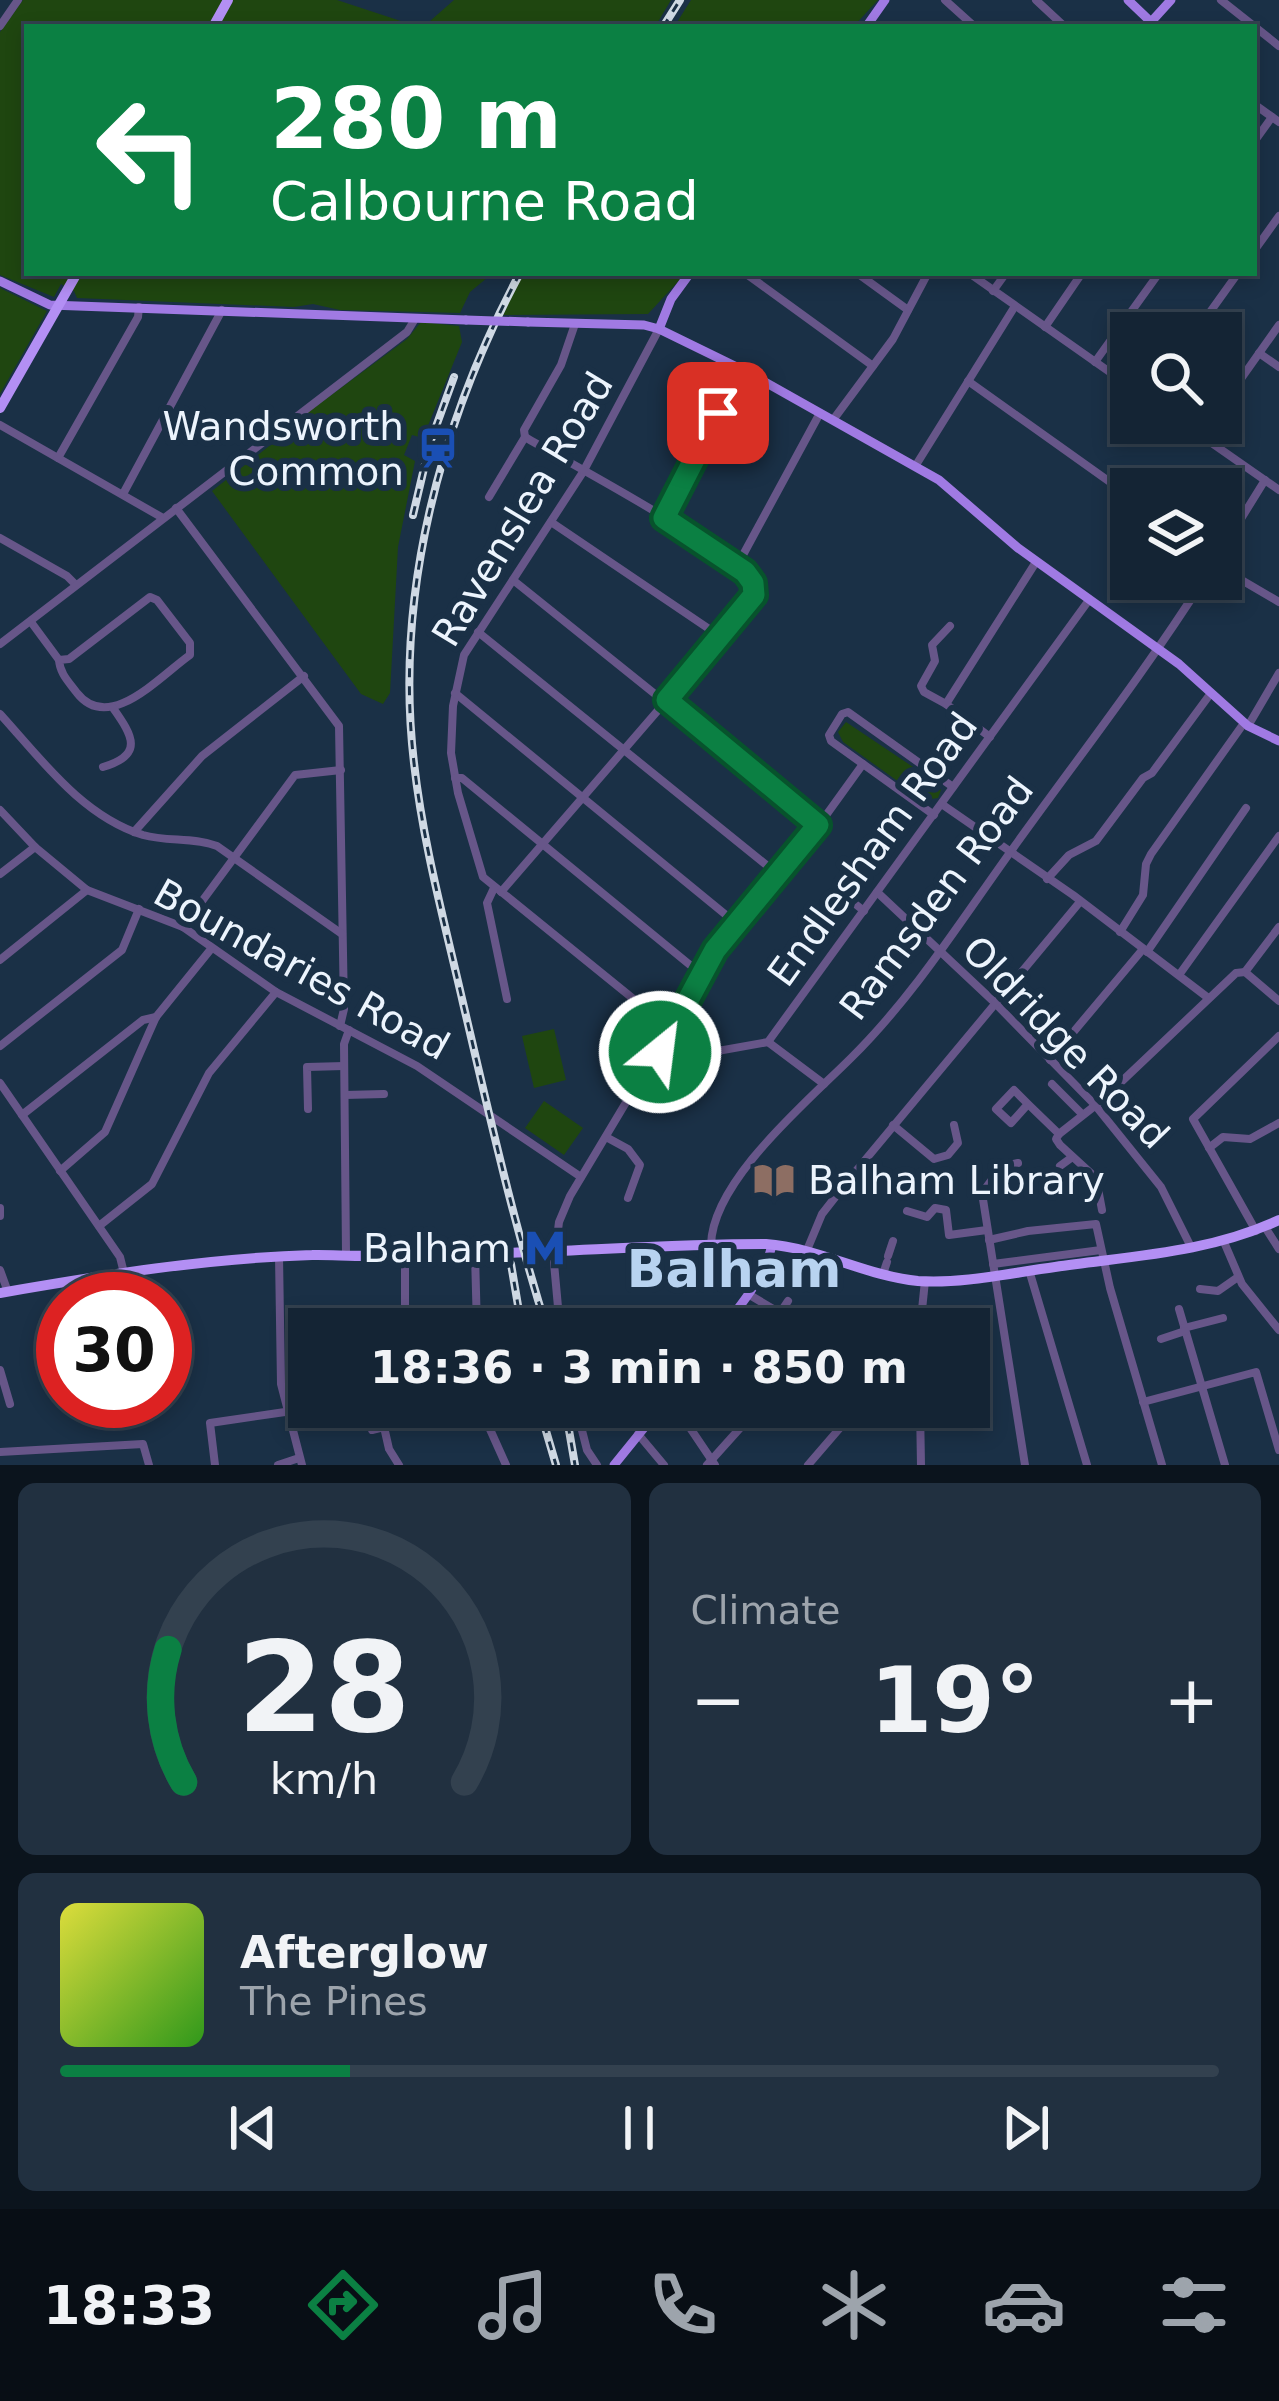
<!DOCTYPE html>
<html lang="en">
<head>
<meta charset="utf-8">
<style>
  :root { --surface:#142434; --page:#213040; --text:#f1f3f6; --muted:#9da4ac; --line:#33414f; --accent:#0b8043 }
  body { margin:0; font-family:"DejaVu Sans",sans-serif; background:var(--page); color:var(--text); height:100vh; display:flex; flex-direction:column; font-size:45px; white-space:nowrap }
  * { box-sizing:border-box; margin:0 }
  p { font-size:39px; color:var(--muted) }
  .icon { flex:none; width:66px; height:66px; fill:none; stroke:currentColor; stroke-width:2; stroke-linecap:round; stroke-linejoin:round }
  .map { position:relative; height:1465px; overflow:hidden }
  .side { display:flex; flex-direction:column; gap:18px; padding:18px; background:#0b141d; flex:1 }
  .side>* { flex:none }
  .banner { position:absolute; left:24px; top:24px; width:1233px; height:252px; border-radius:0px; box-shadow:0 6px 18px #0003,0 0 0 3px var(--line); background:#0b8043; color:#fff; overflow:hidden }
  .fabs { position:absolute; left:1110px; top:312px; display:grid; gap:24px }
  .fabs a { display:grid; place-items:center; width:132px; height:132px; border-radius:0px; background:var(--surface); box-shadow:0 6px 18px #0003,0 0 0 3px var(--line); font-size:60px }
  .speed { position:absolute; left:36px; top:1272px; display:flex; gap:24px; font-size:60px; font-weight:700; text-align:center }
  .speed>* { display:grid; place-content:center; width:156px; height:156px; border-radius:50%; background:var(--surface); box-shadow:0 6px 18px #0003,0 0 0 3px var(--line); line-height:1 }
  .speed .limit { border:18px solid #d22; background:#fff; color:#111 }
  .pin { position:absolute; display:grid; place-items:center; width:102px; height:102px; color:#fff; margin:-51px; border-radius:24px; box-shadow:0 6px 18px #0006 }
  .me { position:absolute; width:132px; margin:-66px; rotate:29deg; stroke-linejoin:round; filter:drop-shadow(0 0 9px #0008) }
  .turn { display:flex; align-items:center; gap:42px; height:252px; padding:0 48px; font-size:54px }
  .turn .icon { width:156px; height:156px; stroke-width:2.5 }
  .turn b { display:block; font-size:84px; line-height:102px }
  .big { font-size:90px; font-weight:700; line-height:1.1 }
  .side .tile { flex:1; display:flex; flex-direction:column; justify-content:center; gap:18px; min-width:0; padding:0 42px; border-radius:18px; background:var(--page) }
  .side .dial { align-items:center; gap:0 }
  .dial svg { height:312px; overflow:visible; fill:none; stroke:var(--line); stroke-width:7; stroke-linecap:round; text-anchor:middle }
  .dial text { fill:var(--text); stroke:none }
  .song { display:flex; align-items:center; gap:36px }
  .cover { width:144px; height:144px; border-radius:18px; background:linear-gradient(135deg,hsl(60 70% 55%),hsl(110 70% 35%)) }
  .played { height:12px; border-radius:6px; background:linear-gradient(90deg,var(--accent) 25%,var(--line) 25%) }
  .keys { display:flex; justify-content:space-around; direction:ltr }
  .heat { display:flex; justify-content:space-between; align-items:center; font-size:66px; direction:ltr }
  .side .tiles { flex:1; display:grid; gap:18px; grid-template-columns:1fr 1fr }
  .tile:last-child { grid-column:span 2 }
  .trip { position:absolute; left:288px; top:1308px; width:702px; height:120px; border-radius:0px; background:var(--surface); box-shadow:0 6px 18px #0003,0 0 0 3px var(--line); font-weight:700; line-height:120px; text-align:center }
  .tab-bar { display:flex; height:192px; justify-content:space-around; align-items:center; background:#080e15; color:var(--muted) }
  .tab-bar .icon { width:84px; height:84px }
  .tab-bar .current { color:var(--accent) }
  .tab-bar b { font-size:54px; color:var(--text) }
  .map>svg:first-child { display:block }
  .green { fill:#1f4610 }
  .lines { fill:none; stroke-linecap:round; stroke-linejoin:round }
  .minor { stroke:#675689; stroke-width:8 }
  .major { stroke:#a07ae3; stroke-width:9 }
  .highway { stroke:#b38ff4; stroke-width:10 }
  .rail-casing { stroke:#cfd9e4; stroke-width:8 }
  .rail { stroke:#1a3046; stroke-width:3; stroke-dasharray:9; stroke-linecap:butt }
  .major-bridge { stroke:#a07ae3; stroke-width:9 }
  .route-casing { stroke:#07532c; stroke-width:30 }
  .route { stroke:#0b8043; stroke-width:21 }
  .labels { text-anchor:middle; stroke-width:12; stroke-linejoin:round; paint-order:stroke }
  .poi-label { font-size:39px; fill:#ecf4fd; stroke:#1a3046; text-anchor:end }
  .street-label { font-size:39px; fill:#ecf4fd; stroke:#1a3046 }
  .district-label { font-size:51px; font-weight:bold; fill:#b8d3f0; stroke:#1a3046 }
</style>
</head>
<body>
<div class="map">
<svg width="1279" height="1465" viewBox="0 0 1279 1465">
  <rect width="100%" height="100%" fill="#1a3046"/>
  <g class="green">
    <path d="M23 0H337L413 25 430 21 454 0H671L655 27H27V273H493L470 292 460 313 340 310 313 304 294 307 77 298 74 291 61 284 54 297 0 275V32Z"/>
    <path d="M691 0H878L853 27H674Z"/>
    <path d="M523 273H686L648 314 503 315Z"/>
    <path d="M0 288 47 311 0 394Z"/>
    <path d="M421 322 459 326 462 342 423 438 412 435 404 455 415 461 398 547 390 693 383 704 361 694 212 491 278 439 276 436 407 339Z"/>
    <path d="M846 722 937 783 941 790 938 798 924 800 843 742 838 732Z"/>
    <path d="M554 1029 566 1080 534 1088 522 1036Z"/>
    <path d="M544 1101 583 1128 564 1155 525 1128Z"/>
  </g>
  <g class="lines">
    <g class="minor">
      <path d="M945 0 975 27"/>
      <path d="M1036 0 1065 27"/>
      <path d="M1221 0 1279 46"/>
      <path d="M0 26 18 0"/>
      <path d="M1254 104 1279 122"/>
      <path d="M1254 142 1272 117"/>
      <path d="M1254 251 1279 216"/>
      <path d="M745 273 873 366"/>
      <path d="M857 273 908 310"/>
      <path d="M969 273 1131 387"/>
      <path d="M993 291 1006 273"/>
      <path d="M1045 327 1082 273"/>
      <path d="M659 329 583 472 464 655 453 706 451 753 458 793 483 877 673 1031"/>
      <path d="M1195 333 1238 273"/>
      <path d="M1259 353 1279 367"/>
      <path d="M1095 362 1159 273"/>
      <path d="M968 381 1131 497"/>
      <path d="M1221 407 1279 325"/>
      <path d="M833 420 893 339 928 273"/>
      <path d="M1183 423 1279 490"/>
      <path d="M0 425 163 518"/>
      <path d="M1201 436 1210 423"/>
      <path d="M58 458 138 317 139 307"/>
      <path d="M916 465 1015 306"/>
      <path d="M123 494 222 310"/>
      <path d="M489 497 525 437 524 430 561 365 575 324"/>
      <path d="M176 508 339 726 344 1009 340 1026"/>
      <path d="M665 518 740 369"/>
      <path d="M551 522 721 637"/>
      <path d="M0 538 67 576 76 585"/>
      <path d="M1221 551 1265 480"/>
      <path d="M737 566 820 413"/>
      <path d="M1221 568 1279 602"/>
      <path d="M513 580 818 825"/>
      <path d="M150 597 157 600 190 643V655C160 676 109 734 77 693 69 682 60 674 59 660L69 659Z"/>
      <path d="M31 622 59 660"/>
      <path d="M478 632 780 876"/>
      <path d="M0 644 407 332 415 319"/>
      <path d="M455 693 737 924"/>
      <path d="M946 704 924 692 921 686 935 661 932 645 950 626"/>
      <path d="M0 714C41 759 82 816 143 835 168 842 193 837 217 846L342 934"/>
      <path d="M1248 726 1279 673"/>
      <path d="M990 737 946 704 1036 562"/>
      <path d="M103 767C144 755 133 736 113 708"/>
      <path d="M455 778H462L701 974"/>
      <path d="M943 805 1073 895 1207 997"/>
      <path d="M0 810 35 847 87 890 183 927 276 992 417 1066 581 1177"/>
      <path d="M934 815 831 741 829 735 842 714 848 712 953 787"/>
      <path d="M134 832 202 756 304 676"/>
      <path d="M0 874 35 847"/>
      <path d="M1047 879 1069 855 1096 841 1143 778 1152 773 1211 693"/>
      <path d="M494 888 487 903 507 999"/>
      <path d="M501 892 749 605 754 589C743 553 566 462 525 437"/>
      <path d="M877 892 992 1000 1095 1105 1161 1187 1191 1247"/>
      <path d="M844 895 864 911"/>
      <path d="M183 927 295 775 341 770"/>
      <path d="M1120 932 1143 895 1146 864 1151 854 1244 723"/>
      <path d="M1147 952 1246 808"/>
      <path d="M0 960 87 890"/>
      <path d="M1245 972 1279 927"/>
      <path d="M1179 975 1279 836"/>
      <path d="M768 1042 824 1084"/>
      <path d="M0 1046 122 950 139 909"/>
      <path d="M659 1058 673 1059 768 1042 1089 600"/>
      <path d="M1050 1060 1143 949"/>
      <path d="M0 1083 120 1257 124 1273"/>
      <path d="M1052 1084 1082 1114"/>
      <path d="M345 1095 384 1094"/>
      <path d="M1028 1104 1014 1090 996 1109 1011 1123 1028 1104 1059 1134 1101 1101 1236 973 1245 972 1279 1001"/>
      <path d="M308 1109 307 1067 344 1066"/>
      <path d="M22 1115 143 1020 156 1017"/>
      <path d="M893 1125 934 1159 948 1155 958 1143 954 1125"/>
      <path d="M1059 1134 1056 1139 1060 1145 1096 1178 1102 1210"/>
      <path d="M606 1137 628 1149 640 1165 628 1198"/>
      <path d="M1209 1148 1223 1137 1250 1139 1279 1123"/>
      <path d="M1018 1163 1001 1167 982 1193 1025 1465"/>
      <path d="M1060 1166 1071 1158"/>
      <path d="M60 1171 105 1132 156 1017 211 949"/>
      <path d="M0 1208V1216"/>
      <path d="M907 1211 927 1217 935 1208 946 1210 949 1235 987 1230"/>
      <path d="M99 1226 152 1184 209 1073 276 992"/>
      <path d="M1265 1227 1279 1249"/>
      <path d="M1256 1231 1193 1119 1279 1036"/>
      <path d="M989 1240 1028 1231 1096 1224 1110 1288 1162 1465"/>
      <path d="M1224 1242 1242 1284 1279 1330"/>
      <path d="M711 1245C712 1181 808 1101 851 1058 916 994 965 914 1019 840 1081 754 1147 669 1204 579"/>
      <path d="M807 1250 822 1214 851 1177 1079 903"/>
      <path d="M405 1253V1329"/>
      <path d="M346 1254 344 1044 349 1030"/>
      <path d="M475 1254 477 1329"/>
      <path d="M279 1256 281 1384 302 1465"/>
      <path d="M888 1256 893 1241"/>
      <path d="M993 1264 1101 1250"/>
      <path d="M0 1270 8 1292"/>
      <path d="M1029 1270 1087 1465"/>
      <path d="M883 1274 887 1262"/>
      <path d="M1200 1289 1218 1291 1238 1277"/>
      <path d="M748 1294 807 1329"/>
      <path d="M1179 1309 1225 1465"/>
      <path d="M780 1313 788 1301"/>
      <path d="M1184 1328 1223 1318"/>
      <path d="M560 1329 554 1263 559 1222 570 1196 646 1069 659 1058 715 950 801 850 863 764"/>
      <path d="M920 1329 925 1281"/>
      <path d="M1161 1339 1185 1331"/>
      <path d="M0 1370 10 1404"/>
      <path d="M1143 1402 1256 1372 1279 1450"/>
      <path d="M480 1407 506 1465"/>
      <path d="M576 1407 587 1450 597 1465"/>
      <path d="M676 1407 715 1465"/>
      <path d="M920 1407 921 1465"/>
      <path d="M372 1430 384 1427 389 1449 399 1465"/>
      <path d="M638 1434 664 1465"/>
      <path d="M0 1452 143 1444 149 1465"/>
      <path d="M215 1465 210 1423 285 1412"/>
      <path d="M278 1465 299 1458"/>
      <path d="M707 1465 759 1407"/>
      <path d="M808 1465 858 1407"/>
    </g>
    <g class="major">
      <path d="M1128 0 1151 22 1171 0"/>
      <path d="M866 27 885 0"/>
      <path d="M0 281 50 305 466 320"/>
      <path d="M528 322 644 325 659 329 747 372 939 480 1018 548 1179 664 1248 726 1279 741"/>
      <path d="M659 329 671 299 690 273"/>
      <path d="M722 1329C742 1304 765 1276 772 1245"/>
      <path d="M614 1465 661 1407"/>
    </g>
    <g class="highway">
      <path d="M213 27 228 0"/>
      <path d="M0 408 77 273"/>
      <path d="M368 1254C386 1247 444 1254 469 1254 568 1252 667 1244 766 1244 819 1248 866 1276 918 1281 963 1284 1010 1273 1055 1267 1131 1256 1208 1253 1279 1220"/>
      <path d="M0 1293C104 1275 207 1258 312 1255 331 1254 382 1259 394 1253"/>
    </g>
    <g class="rail-casing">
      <g id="rail">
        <path d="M663 27 680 0"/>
        <path d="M520 273C441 421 394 594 414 763 423 844 445 924 463 1003 489 1113 513 1222 547 1329"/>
        <path d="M413 515 430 443 454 377"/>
        <path d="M511 1264 522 1329"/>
        <path d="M539 1407 556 1465"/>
        <path d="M565 1407 575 1465"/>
      </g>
    </g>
    <use href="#rail" class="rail"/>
    <path class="major-bridge" d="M466 320 528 322"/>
  </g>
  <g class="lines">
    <g class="route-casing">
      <path id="route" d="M660 1052 715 950 818 825 667 700 754 595 753 583 745 572 664 518 718 413"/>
    </g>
    <use href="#route" class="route"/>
  </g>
  <defs>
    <g id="station-bare" transform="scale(3.24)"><path d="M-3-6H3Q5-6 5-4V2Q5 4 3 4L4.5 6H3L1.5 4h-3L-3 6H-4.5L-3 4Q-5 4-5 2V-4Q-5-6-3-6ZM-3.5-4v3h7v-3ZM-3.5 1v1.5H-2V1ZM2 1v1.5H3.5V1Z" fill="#1a4fb4" stroke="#1a3046" stroke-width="2.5" paint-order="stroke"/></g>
    <g id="library-bare" transform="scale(3.24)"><path d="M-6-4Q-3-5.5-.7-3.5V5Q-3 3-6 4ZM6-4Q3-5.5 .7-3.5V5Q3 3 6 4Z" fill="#8d6e63" stroke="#1a3046" stroke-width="2.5" paint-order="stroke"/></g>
    <g id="metro-bare" transform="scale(3.24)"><path d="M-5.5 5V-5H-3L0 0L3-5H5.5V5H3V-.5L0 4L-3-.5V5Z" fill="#1a4fb4" stroke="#1a3046" stroke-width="2.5" paint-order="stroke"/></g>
  </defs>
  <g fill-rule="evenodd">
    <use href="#station-bare" x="438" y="448"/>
    <use href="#library-bare" x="774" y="1180"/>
    <use href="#metro-bare" x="545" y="1248"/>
  </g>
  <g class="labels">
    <g class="poi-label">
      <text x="404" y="440">Wandsworth<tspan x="404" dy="45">Common</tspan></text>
      <text x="808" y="1194" text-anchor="start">Balham Library</text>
      <text x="511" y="1262">Balham</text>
    </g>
    <g class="street-label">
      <text transform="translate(522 509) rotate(-59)" y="14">Ravenslea Road</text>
      <text transform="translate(872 849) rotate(-54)" y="14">Endlesham Road</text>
      <text transform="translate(936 898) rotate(-53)" y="14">Ramsden Road</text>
      <text transform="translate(302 969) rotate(29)" y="14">Boundaries Road</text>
      <text transform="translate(1066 1042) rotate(46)" y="14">Oldridge Road</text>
    </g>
    <g class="district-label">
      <text x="734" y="1287">Balham</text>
    </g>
  </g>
</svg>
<div class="fabs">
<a><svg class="icon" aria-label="search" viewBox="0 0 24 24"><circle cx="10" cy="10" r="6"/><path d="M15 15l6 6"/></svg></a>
<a><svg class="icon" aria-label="layers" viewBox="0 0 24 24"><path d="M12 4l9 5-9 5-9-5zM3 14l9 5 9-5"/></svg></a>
</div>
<div class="speed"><div class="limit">30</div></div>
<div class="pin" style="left:718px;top:413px;background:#d93025"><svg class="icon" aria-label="arrive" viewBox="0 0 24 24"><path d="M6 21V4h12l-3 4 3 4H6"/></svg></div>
<svg class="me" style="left:660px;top:1052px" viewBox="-20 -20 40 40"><circle r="17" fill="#0b8043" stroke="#fff" stroke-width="3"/><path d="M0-11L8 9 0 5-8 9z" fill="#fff"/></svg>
<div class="trip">18:36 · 3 min · 850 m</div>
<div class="banner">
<div class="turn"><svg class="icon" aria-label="left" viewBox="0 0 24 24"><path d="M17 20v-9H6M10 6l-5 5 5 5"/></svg><div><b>280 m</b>Calbourne Road</div></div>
</div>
</div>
<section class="side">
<div class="tiles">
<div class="tile dial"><svg viewBox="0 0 100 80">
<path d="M14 69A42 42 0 1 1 86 69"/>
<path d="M14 69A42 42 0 0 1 10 35" stroke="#0b8043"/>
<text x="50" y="56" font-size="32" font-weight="700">28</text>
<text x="50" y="72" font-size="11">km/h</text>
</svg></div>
<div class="tile"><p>Climate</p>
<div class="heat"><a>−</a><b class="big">19°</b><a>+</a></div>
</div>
<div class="tile">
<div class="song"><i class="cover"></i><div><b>Afterglow</b><p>The Pines</p></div></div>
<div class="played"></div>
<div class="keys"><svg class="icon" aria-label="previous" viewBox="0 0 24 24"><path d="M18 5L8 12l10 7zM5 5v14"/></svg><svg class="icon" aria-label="pause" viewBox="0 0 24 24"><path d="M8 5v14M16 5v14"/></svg><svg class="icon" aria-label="next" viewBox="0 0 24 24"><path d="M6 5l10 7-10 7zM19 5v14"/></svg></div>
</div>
</div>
</section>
<nav class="tab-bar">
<b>18:33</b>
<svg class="icon current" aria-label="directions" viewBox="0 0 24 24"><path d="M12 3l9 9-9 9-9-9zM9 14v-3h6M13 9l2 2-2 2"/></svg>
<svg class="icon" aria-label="music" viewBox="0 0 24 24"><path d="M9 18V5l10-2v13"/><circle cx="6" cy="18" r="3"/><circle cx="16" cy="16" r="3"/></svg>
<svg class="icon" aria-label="phone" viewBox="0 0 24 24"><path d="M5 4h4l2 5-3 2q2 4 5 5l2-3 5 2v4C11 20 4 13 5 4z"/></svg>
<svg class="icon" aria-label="climate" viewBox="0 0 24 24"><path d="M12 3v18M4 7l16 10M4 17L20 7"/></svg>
<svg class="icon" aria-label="car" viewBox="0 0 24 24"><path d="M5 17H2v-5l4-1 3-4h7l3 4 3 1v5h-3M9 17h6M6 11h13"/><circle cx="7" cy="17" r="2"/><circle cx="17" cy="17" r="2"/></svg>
<svg class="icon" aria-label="filters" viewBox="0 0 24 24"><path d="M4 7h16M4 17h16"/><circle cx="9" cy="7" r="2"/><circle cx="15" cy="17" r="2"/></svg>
</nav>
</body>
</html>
